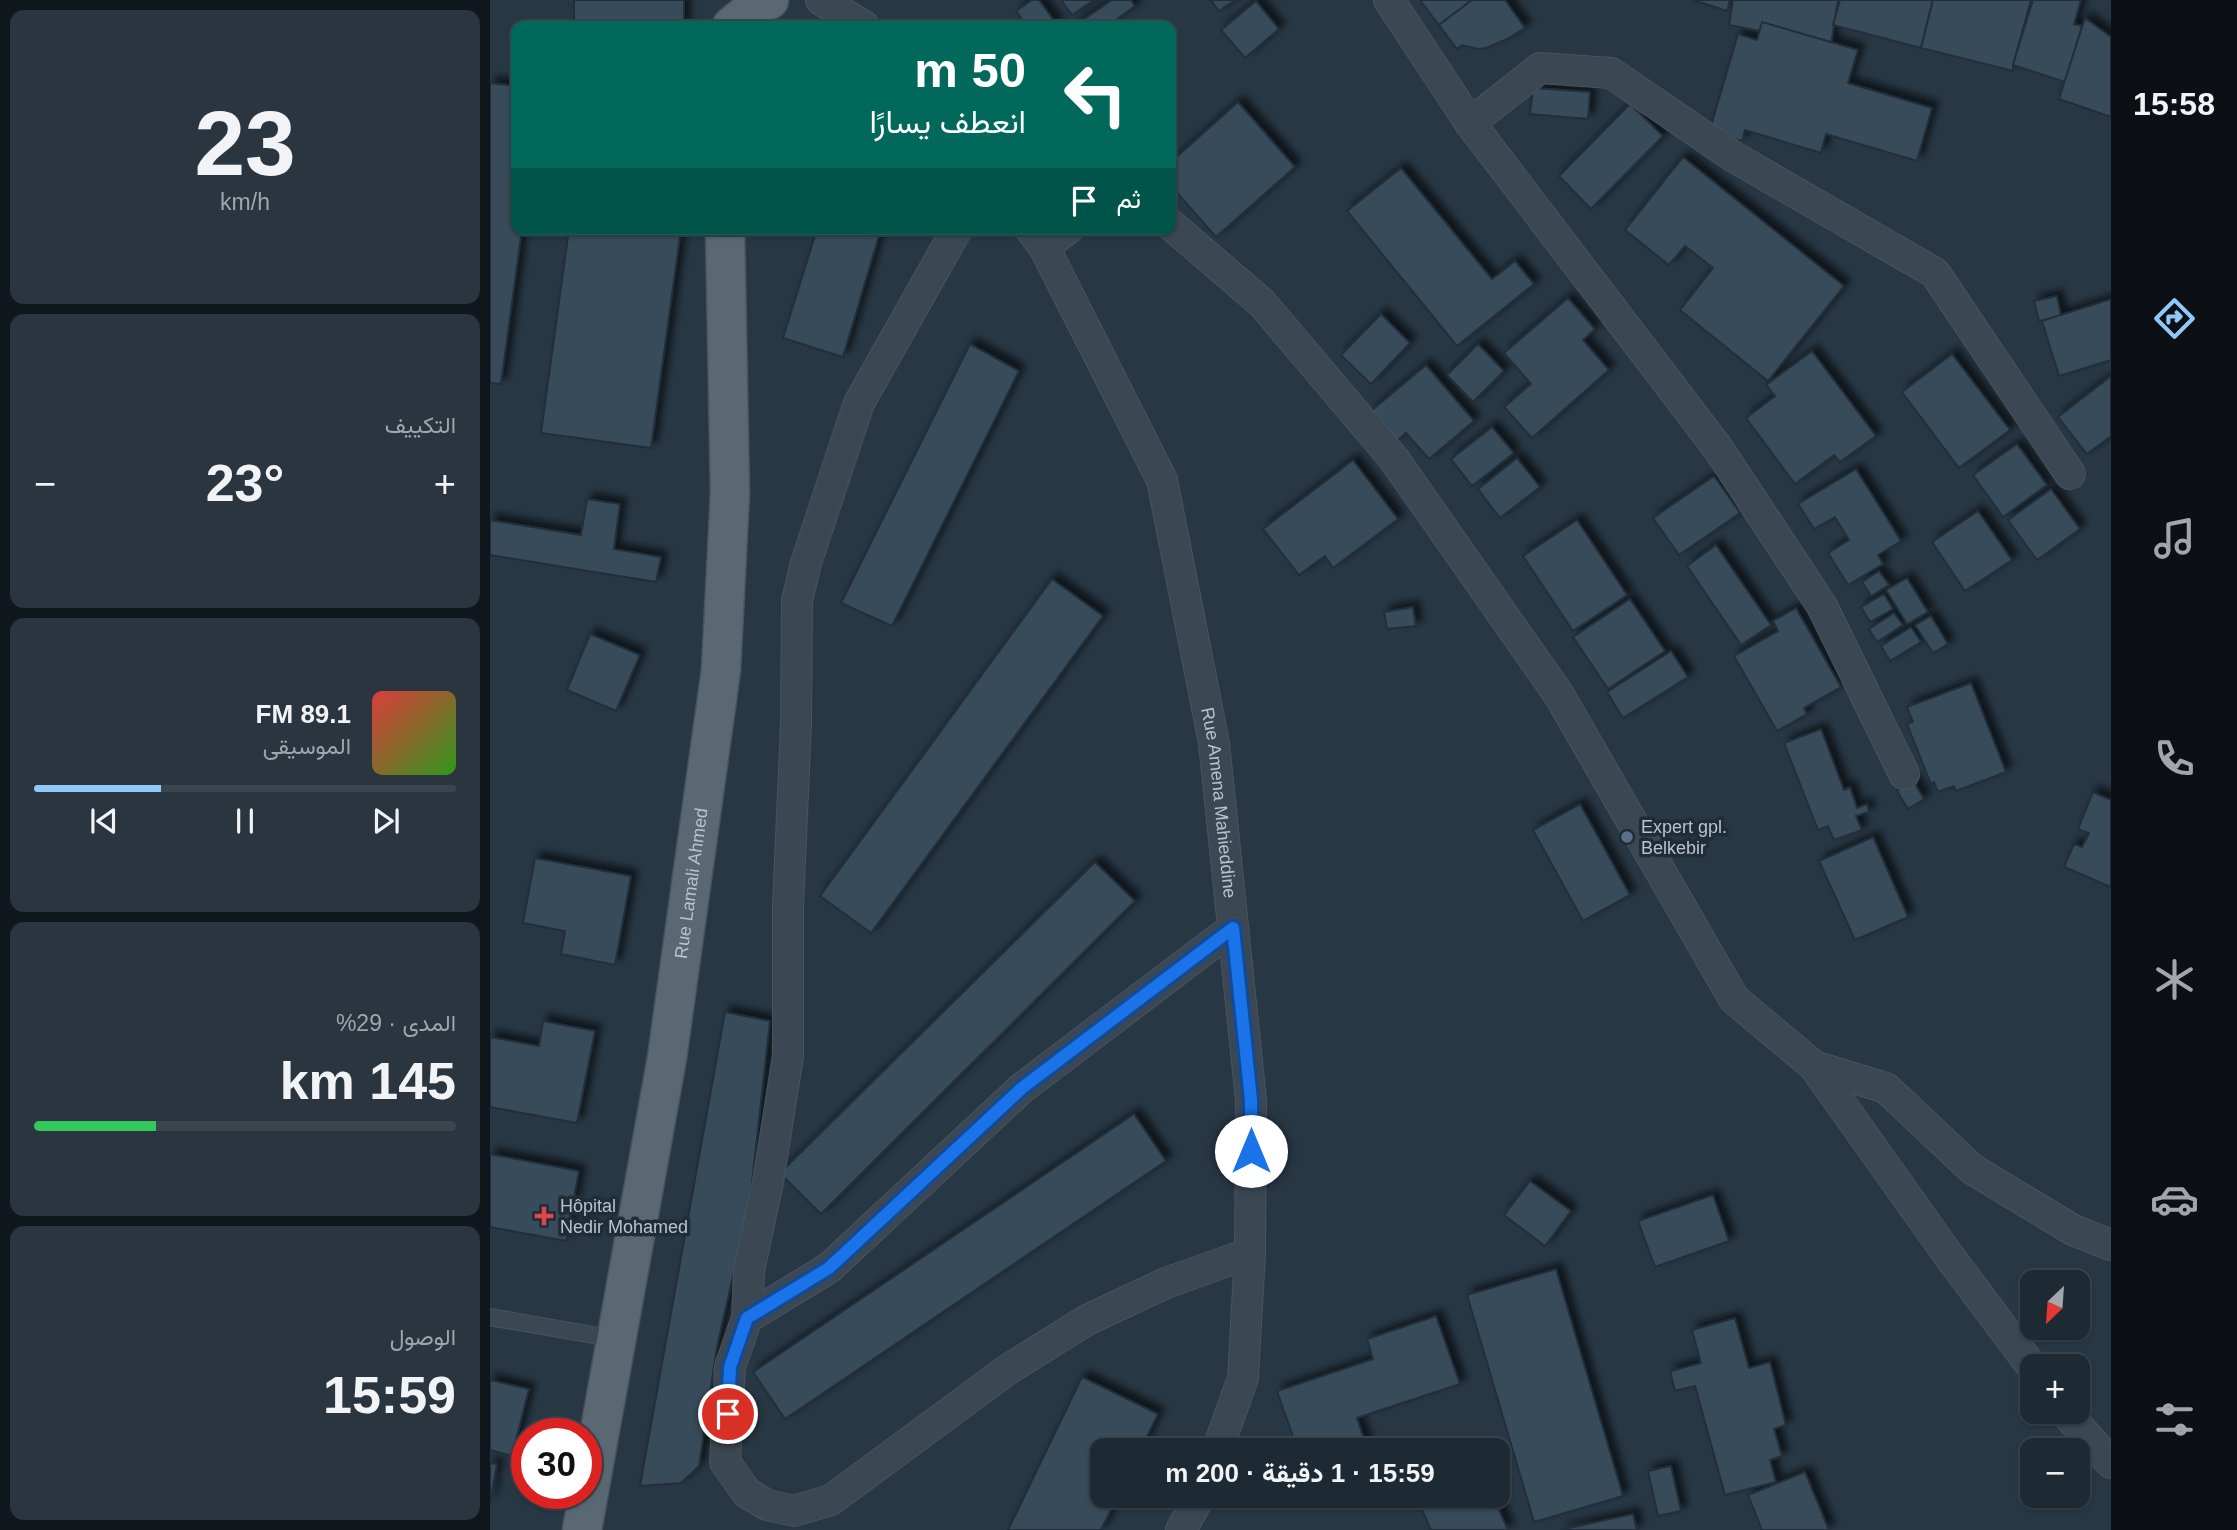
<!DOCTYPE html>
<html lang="ar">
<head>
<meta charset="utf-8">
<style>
  :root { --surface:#1d2933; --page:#2a353f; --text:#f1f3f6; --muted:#a0a6ac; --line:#3b454e; --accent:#91c8fa }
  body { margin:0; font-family:Helvetica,Vazirmatn,sans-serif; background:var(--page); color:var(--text); direction:rtl; height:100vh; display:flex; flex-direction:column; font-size:26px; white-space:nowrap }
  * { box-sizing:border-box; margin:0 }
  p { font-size:23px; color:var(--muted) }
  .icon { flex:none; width:38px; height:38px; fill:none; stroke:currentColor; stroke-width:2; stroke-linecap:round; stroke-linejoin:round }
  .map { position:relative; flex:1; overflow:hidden; direction:ltr }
  .panel { display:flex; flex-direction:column; gap:10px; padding:10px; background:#10171c; width:490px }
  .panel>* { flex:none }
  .top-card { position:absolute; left:21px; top:21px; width:665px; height:214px; border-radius:14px; box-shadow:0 2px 5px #0004,0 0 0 2px var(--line); direction:rtl; background:#00695c; color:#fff; overflow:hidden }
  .needle { width:46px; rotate:205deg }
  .controls { position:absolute; left:1530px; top:1270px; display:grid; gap:14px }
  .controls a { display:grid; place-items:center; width:70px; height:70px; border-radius:14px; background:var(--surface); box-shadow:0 2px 5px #0004,0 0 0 2px var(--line); font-size:35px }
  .speed { position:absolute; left:21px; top:1418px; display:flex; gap:14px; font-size:35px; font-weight:700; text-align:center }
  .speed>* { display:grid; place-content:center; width:91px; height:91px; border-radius:50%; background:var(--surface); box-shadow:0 2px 5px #0004,0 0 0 2px var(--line); line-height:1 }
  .speed .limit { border:10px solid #d22; background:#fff; color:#111 }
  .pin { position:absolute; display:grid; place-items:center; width:60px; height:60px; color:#fff; margin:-30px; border:4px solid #fff; border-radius:50%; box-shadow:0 2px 7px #0007 }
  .me { position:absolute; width:77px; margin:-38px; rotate:0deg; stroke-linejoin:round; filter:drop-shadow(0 0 5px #0008) }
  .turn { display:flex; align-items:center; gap:24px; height:147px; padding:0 35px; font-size:32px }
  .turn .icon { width:91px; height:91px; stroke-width:2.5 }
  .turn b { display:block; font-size:49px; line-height:60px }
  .then { display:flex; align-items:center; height:66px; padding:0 35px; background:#0003; gap:14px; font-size:26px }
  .big { font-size:52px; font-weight:700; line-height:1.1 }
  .panel .card { flex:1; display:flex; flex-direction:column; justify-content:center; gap:10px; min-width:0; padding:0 24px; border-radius:14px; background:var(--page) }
  .panel .dial { align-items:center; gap:0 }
  .dial b { font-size:91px; line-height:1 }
  .song { display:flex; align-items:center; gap:21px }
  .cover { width:84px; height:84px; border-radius:10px; background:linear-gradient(135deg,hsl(0 70% 55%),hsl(110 70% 35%)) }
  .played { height:7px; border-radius:4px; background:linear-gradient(90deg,var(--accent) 30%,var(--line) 30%) }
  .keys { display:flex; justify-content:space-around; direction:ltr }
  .heat { display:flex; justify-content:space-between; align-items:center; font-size:38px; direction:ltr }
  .charge { height:10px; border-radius:5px; background:linear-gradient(90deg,#34c759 29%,var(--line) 0) }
  .trip { position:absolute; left:600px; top:1438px; width:420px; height:70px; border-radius:14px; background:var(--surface); box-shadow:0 2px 5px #0004,0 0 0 2px var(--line); font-weight:700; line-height:70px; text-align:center; direction:rtl }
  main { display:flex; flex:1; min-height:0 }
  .menu { display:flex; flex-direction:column; width:126px; justify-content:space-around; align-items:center; background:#0c1014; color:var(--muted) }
  .menu .icon { width:49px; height:49px }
  .menu .selected { color:var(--accent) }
  .menu b { font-size:32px; color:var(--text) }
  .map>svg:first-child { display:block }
  .building { fill:#394c5a; stroke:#222f3b; stroke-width:2; filter:url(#shadow) }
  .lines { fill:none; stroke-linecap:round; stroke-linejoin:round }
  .service-casing { stroke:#48545f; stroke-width:18 }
  .minor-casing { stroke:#48545f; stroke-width:32 }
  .primary-casing { stroke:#48545f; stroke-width:41 }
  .service { stroke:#3b4853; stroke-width:16 }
  .minor { stroke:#3b4853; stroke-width:30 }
  .primary { stroke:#596873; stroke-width:38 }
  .route-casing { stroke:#114b97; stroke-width:18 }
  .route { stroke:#1a73e8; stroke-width:12 }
  .service-dot { fill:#5c6f8a; stroke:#202d39; stroke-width:2.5 }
  .health-dot { fill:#e0444e; stroke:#202d39; stroke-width:2.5 }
  .labels { text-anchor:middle; stroke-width:7; stroke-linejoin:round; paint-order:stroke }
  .street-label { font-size:18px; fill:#b9c3cd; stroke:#202d39 }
  .poi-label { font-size:18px; fill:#b9c3cd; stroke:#202d39; text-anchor:start }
</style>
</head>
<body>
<main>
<nav class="menu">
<b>15:58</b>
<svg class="icon selected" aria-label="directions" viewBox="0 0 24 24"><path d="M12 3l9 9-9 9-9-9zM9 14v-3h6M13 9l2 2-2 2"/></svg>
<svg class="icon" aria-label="music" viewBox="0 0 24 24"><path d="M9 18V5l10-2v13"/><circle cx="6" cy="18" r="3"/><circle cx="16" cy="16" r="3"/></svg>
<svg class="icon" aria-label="phone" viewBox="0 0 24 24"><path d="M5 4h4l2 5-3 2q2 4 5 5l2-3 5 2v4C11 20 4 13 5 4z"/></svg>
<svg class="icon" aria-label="climate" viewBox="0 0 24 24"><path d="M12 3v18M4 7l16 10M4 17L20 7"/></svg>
<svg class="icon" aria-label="car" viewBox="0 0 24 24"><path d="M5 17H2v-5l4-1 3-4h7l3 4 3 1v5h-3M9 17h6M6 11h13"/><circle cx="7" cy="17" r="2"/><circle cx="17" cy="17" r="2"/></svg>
<svg class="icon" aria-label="filters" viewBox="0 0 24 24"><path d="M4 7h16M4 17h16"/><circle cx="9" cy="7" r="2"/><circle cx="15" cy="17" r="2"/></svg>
</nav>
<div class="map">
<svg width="1621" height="1530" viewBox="0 0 1621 1530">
  <defs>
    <filter id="shadow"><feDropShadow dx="6" dy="-6" stdDeviation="3.5" flood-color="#0009"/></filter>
  </defs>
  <rect width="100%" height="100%" fill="#273744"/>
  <g class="building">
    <rect x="84" y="0" width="110" height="26"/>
    <path d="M542 0H549L568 26H537L526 11Z"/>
    <path d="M571 0H604L582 15Z"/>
    <path d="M622 0H641L645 6 620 24 622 26H584Z"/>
    <path d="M721 0H745L729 11Z"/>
    <path d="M930 0H982L949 25Z"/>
    <path d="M982 0H1015L1035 28 1017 39 996 48 988 49 972 45 967 49 949 25Z"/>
    <path d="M1203 0H1240L1237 11Z"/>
    <path d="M1243 0H1348L1341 45 1239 25Z"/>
    <path d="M1350 0H1443L1431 48 1343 25Z"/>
    <path d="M1443 0H1541L1523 65V71L1431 48Z"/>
    <path d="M1543 0H1591L1584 24 1592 26 1575 82 1523 65Z"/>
    <path d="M766 1 789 29 755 58 731 30Z"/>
    <path d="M1595 18 1621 37V117L1569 99Z"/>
    <path d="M1272 22 1368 50 1358 83 1442 108 1427 161 1336 134 1331 153 1255 130 1252 141 1219 133 1248 34 1267 40Z"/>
    <path d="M0 83 26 86V229H32L11 384 0 383Z"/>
    <path d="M1043 88 1100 92 1098 119 1040 114Z"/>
    <path d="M748 102 805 167 726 237 681 186V162Z"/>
    <path d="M1140 104 1173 136 1101 209 1069 176Z"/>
    <path d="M1193 157 1354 286 1278 381 1190 310 1223 268 1195 246 1179 265 1135 230Z"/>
    <path d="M911 168 1002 279 1025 261 1044 284 967 346 857 211Z"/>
    <path d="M79 229H191L161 448 51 433Z"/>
    <path d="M327 229H391L353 357 293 338Z"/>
    <path d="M1567 296 1571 316 1549 321 1544 301Z"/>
    <path d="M1078 298 1105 329 1093 340 1119 370 1042 438 1014 407 1041 384 1014 353Z"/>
    <path d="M1621 299V360L1569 376 1552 321Z"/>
    <path d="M891 314 920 343 881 384 851 355Z"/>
    <path d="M480 344 529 371 402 626 351 603Z"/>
    <path d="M988 344 1014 371 983 402 957 375Z"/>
    <path d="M1322 351 1386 436 1350 462 1344 455 1305 484 1256 418 1285 396 1276 385Z"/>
    <path d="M1462 354 1520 430 1469 468 1412 392Z"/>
    <path d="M936 365 984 421 939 459 916 433 907 441 881 411Z"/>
    <path d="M1621 376V436L1597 454 1568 417Z"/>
    <path d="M1002 427 1024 453 982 486 961 459Z"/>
    <path d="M1527 444 1557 485 1513 517 1483 475Z"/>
    <path d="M1027 458 1050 487 1010 518 988 489Z"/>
    <path d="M863 460 908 519 843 568 835 556 809 575 773 529Z"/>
    <path d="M1366 469 1411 541 1388 555 1393 564 1358 585 1338 553 1359 540 1345 517 1324 529 1308 504Z"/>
    <path d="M1224 476 1250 513 1189 555 1163 518Z"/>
    <path d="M1561 489 1590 529 1547 560 1518 520Z"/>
    <path d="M97 499 130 504 124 549 171 557 166 582 0 555V520L91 535Z"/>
    <path d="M1488 511 1522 560 1475 591 1442 542Z"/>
    <path d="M1087 520 1137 595 1083 631 1033 556Z"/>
    <path d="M1226 545 1281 625 1251 645 1197 566Z"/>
    <path d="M1389 571 1399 585 1381 596 1372 582Z"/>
    <path d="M1417 578 1438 612 1417 624 1396 590Z"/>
    <path d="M562 579 613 616 381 933 330 896Z"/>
    <path d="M1394 594 1403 609 1380 622 1371 607Z"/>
    <path d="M1140 599 1175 651 1118 689 1083 637Z"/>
    <path d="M923 607 926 626 897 629 894 612Z"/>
    <path d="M1306 608 1351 687 1314 708 1317 714 1287 731 1244 656 1288 631 1283 621Z"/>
    <path d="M1404 613 1413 625 1387 642 1379 629Z"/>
    <path d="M1441 616 1458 644 1443 653 1425 625Z"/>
    <path d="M1421 627 1431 642 1400 661 1391 646Z"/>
    <path d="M100 634 150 655 126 711 77 690Z"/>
    <path d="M1181 651 1198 677 1133 718 1117 692Z"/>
    <path d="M1481 683 1516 772 1466 791 1464 786 1448 792 1444 782 1441 784 1417 724 1423 722 1417 707Z"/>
    <path d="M1331 729 1354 790 1360 787 1367 808 1377 804 1379 812 1366 816 1372 830 1344 840 1338 826 1328 830 1294 743Z"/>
    <path d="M1423 780 1434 799 1418 809 1407 791Z"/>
    <path d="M1603 792 1621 800V887L1574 867 1584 844 1592 847 1599 833 1588 829Z"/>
    <path d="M1090 804 1140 895 1093 921 1043 830Z"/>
    <path d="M1383 837 1418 917 1365 940 1329 861Z"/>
    <path d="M45 858 141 876 125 965 71 954 75 931 33 923Z"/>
    <path d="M605 862 645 901 331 1214 290 1173Z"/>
    <path d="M235 1012 280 1021 260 1200 227 1347 209 1466 191 1483 150 1486Z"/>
    <path d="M53 1021 105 1031 87 1123 0 1107V1037L49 1046Z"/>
    <path d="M644 1114 676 1161 295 1419 263 1372Z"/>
    <path d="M0 1154 89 1171 76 1241 0 1227Z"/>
    <path d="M1040 1181 1081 1211 1055 1246 1014 1215Z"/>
    <path d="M1223 1195 1239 1241 1165 1267 1148 1221Z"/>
    <path d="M1066 1269 1133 1496 1044 1522 977 1295Z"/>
    <path d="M946 1316 970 1384 867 1418 878 1451H808L787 1391 883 1359 877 1339Z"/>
    <path d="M1245 1318 1259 1368 1280 1362 1296 1425 1284 1429 1292 1456 1280 1460 1286 1482 1235 1495 1205 1386 1185 1391 1180 1371 1211 1363 1202 1330Z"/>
    <path d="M592 1377 668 1414 650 1451H612V1496H628L611 1530H518Z"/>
    <path d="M0 1380 39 1389 22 1456 0 1450Z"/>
    <path d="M0 1463 7 1464 0 1504Z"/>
    <path d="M1181 1466 1191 1511 1168 1516 1158 1471Z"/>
    <path d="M1315 1472 1339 1530H1272L1258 1495Z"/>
    <path d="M823 1496H849L826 1504Z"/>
    <path d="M926 1496H1003L1018 1530H941Z"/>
    <path d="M1143 1514 1147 1530H1070Z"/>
  </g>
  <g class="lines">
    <g class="service-casing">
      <path id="service" d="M0 1317 126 1339"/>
    </g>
    <g class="minor-casing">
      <g id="minor">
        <path d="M331 0 374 26"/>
        <path d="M899 0 980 123 1227 447 1332 606 1414 774"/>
        <path d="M980 123 1050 68 1121 73 1244 157 1445 273 1580 474"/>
        <path d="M681 225 772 303 904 459 1069 695 1244 999 1324 1066 1396 1088 1482 1169 1583 1230 1621 1245"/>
        <path d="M467 229 369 403 316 563 307 601 306 724 298 906V1056L278 1182 259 1271 257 1318 240 1367 235 1462 257 1493 277 1505 304 1511 341 1500 517 1370 597 1320 676 1283 760 1253"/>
        <path id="s1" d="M540 229 554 247 672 480 724 743 761 1100 760 1253 753 1378 727 1451"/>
        <path d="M554 247 578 229"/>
        <path d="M1324 1066 1459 1256 1542 1367"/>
        <path d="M257 1318 339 1268 532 1088 743 928"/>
        <path d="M1575 1412 1621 1463"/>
        <path d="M691 1530 710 1496"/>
      </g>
    </g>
    <g class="primary-casing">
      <g id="primary">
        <path d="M242 26 272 2 279 0"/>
        <path id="s2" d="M92 1530 177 1058 231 670 240 493 235 229"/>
      </g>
    </g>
    <use href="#service" class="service"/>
    <use href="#minor" class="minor"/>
    <use href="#primary" class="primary"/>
  </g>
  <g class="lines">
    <g class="route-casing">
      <path id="route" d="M238 1414 240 1367 257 1318 339 1268 532 1088 743 928 761 1100V1151"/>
    </g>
    <use href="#route" class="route"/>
  </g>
  <circle class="service-dot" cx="1137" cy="837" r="7"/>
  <path class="health-dot" d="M50.5 1205.5h7v7h7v7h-7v7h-7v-7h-7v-7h7z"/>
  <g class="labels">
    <g class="street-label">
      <text dy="6" stroke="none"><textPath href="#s1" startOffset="612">Rue Amena Mahieddine</textPath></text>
      <text dy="6" stroke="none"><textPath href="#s2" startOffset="656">Rue Lamali Ahmed</textPath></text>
    </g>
    <g class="poi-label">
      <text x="1151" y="833">Expert gpl.<tspan x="1151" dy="21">Belkebir</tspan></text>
      <text x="70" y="1212">Hôpital<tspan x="70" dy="21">Nedir Mohamed</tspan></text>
    </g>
  </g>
</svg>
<div class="controls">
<a><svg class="needle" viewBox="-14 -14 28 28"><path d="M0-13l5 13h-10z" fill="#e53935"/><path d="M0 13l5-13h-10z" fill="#a0a6ac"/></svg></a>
<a>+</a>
<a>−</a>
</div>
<div class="speed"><div class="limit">30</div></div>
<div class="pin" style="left:238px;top:1414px;background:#d93025"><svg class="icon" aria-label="arrive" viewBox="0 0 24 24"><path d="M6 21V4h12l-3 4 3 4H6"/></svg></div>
<svg class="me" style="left:761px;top:1151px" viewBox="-20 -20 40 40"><circle r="19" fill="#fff"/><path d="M0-13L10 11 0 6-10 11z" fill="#1a73e8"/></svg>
<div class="trip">15:59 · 1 دقيقة · 200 m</div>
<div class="top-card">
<div class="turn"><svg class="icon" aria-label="left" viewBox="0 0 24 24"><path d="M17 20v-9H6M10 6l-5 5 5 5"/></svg><div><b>50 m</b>انعطف يسارًا</div></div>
<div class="then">ثم<svg class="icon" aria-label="arrive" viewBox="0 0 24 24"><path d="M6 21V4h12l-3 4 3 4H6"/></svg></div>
</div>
</div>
<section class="panel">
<div class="card dial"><b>23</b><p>km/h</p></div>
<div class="card"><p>التكييف</p>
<div class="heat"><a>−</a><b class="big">23°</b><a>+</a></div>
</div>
<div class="card">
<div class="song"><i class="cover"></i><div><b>89.1 FM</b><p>الموسيقى</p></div></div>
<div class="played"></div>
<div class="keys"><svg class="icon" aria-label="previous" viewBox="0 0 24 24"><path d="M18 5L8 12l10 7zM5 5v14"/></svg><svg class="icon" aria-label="pause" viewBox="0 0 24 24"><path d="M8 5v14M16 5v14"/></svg><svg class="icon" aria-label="next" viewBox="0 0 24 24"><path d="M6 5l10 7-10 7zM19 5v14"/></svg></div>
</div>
<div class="card"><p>المدى · 29%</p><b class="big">145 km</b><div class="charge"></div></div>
<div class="card"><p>الوصول</p><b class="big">15:59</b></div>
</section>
</main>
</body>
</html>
